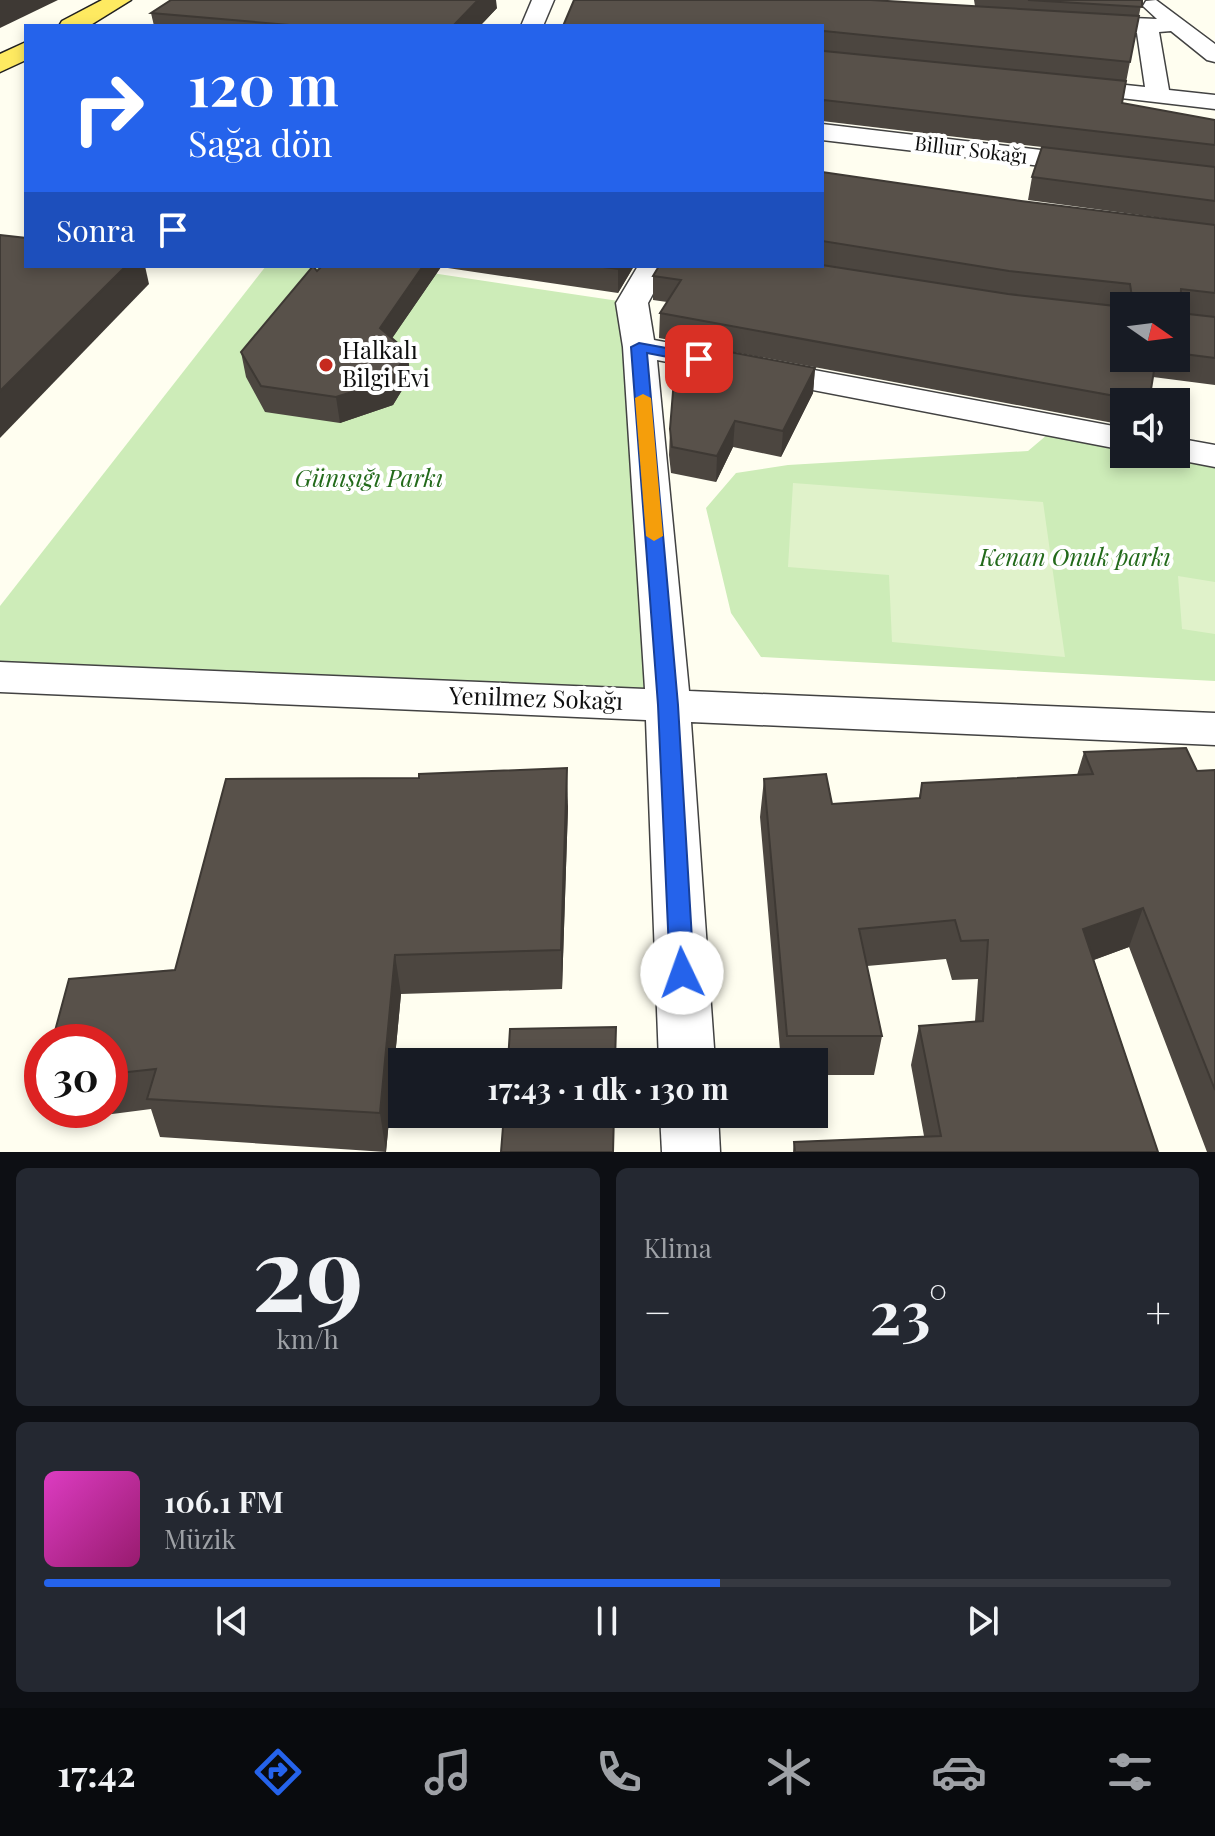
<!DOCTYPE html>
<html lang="tr">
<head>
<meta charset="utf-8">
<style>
  :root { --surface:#171b24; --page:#242831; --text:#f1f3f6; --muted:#9ea1a6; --line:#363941; --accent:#2563eb }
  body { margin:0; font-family:"Playfair Display",serif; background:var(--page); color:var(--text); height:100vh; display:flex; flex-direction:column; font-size:30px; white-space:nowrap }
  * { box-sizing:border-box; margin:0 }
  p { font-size:26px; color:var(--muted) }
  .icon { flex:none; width:44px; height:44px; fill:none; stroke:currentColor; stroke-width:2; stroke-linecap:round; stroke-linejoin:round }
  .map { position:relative; height:1152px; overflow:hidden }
  .drawer { display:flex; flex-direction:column; gap:16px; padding:16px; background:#0d0f14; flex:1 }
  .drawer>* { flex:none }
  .guide { position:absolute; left:24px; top:24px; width:800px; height:244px; border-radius:0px; box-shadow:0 4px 12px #0003; background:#2563eb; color:#fff; overflow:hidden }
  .needle { width:52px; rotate:104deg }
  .controls { position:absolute; left:1110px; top:292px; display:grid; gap:16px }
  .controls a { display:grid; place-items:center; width:80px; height:80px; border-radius:0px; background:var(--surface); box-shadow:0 4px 12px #0003; font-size:40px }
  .speed { position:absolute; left:24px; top:1024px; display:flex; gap:16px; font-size:40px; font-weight:700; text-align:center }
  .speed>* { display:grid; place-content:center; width:104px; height:104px; border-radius:50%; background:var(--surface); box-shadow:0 4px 12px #0003; line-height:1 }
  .speed .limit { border:12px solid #d22; background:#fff; color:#111 }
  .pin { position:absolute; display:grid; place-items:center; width:68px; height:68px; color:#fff; margin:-34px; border-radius:16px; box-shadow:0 4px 12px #0006 }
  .me { position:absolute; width:88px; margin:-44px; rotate:357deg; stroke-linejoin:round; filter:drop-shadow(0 0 6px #0008) }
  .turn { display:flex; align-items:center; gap:28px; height:168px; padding:0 32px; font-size:36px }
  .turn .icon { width:104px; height:104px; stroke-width:2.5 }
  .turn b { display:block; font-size:56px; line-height:68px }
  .then { display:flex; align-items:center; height:76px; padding:0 32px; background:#0003; gap:16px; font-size:30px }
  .big { font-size:60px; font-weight:700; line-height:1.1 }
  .drawer .card { flex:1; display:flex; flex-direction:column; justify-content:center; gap:12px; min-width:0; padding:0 28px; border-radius:12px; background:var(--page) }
  .drawer .dial { align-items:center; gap:0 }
  .dial b { font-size:104px; line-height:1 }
  .song { display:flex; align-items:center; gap:24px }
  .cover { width:96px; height:96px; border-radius:12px; background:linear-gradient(135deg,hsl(310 70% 55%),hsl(320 70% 35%)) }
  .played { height:8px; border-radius:4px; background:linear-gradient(90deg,var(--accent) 60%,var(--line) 60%) }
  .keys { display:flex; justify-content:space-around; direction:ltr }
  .heat { display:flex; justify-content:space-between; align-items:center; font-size:44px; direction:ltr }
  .drawer .tiles { flex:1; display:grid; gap:16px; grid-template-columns:1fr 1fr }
  .card:last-child { grid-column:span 2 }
  .trip { position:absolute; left:388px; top:1048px; width:440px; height:80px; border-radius:0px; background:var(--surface); box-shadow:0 4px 12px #0003; font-weight:700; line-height:80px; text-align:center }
  .menu { display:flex; height:128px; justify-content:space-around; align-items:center; background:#090b0e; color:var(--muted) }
  .menu .icon { width:56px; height:56px }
  .menu .current { color:var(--accent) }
  .menu b { font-size:36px; color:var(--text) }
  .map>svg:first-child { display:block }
  .green { fill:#cdecb8 }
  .pitch { fill:#e0f2ca }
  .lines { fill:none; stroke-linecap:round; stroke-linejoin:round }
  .street-casing { stroke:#424242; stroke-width:3 }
  .primary-casing { stroke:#202020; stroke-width:3 }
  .street { fill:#fff; fill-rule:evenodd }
  .primary { fill:#feea61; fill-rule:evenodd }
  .wall { fill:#4c4640; fill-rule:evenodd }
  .shaded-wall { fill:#3e3934 }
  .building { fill:#58514a; stroke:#3e3934; stroke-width:2 }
  .route { fill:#2563eb; stroke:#184099; stroke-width:2 }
  .slow { fill:#f59e0b }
  .poi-dot { fill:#c62a1f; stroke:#fff; stroke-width:3 }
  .labels { text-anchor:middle; stroke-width:8; stroke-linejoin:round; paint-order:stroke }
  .far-street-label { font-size:20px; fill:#0f0f0f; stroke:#fff }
  .poi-label { font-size:24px; fill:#0f0f0f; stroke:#fff; text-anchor:start }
  .park-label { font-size:24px; font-style:italic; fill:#236a1b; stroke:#fff }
  .street-label { font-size:24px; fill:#0f0f0f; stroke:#fff }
</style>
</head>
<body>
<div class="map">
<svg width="1215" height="1152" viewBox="0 0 1215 1152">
  <rect width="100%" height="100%" fill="#fffef0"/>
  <g class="green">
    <path d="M266 266H385L632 303 668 705 0 677V606Z"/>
    <path d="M1054 429 1124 439V454L1215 452V681L761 657 731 613 706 508 736 473 788 465 1028 451Z"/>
  </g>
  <g class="pitch">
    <path d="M793 483 1043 502 1065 657 892 642 889 575 788 567Z"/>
    <path d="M1178 576 1215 582V634L1182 629Z"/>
  </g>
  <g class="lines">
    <g class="street-casing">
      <g id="street">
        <path d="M532 0H554L543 26H521Z"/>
        <path d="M1156 0 1215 44V62L1207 60 1171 31 1159 32 1169 90 1215 95V109L1061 91 1057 86 1061 81 1069 79 1145 87 1137 33 1082 30 1071 23 1082 16 1157 19 1143 6 1146 1Z"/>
        <path d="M822 124 1092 156 1101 158 1105 164 1101 170 1092 172 822 140Z"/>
        <path d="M638 266H668L648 303 654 340 1124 428V450L657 360 689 691 1215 713V745L691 722 715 1062H659L646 720 0 692V662L645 689 623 347 616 303Z"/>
        <path d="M1176 438 1215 445V467L1163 457 1162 454H1176Z"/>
        <path d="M660 1114H718L720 1152H662Z"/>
      </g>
    </g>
    <g class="primary-casing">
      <g id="primary">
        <path d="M102 0H131L89 26H59L62 21Z"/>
        <path d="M26 42V60L0 72V54Z"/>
      </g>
    </g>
    <use href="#street" class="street"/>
    <use href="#primary" class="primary"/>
  </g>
  <g class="wall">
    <path d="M974 0H1142L1122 103 1215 120V385L1153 377 1149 402H1124V425L659 338 660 313 667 302 653 300V276L822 266V172L1021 201 1199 223 1028 200 1032 177 1042 147 822 121V26L975 6ZM1124 306H1176V358H1124Z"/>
    <path d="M497 8 480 26H154L151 13Z"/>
    <path d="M322 266H634L618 293 441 267 392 338 410 377 393 405 340 423 265 412 246 377 241 352Z"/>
    <path d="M815 368 813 393 781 457 733 447 716 482 671 473 669 455 670 429Z"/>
    <path d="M1084 752 1197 771 1215 770V1152H1207L1129 947 1094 960 1158 1152H793L794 1142 924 1136 911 1065 919 1026 975 1021 978 979 952 980 946 959 867 966 882 1036 874 1075H814V1062H781L760 817 764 779 832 804 919 798 922 783 1077 775Z"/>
    <path d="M568 807 562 989 401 994 386 1152 160 1137 151 1109 58 1121 54 1110H110V1042L175 970Z"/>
  </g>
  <g class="shaded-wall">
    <path d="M0 0H58L0 28Z"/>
    <path d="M478 0H496L497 8 480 26H453Z"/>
    <path d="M824 100 822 122V104Z"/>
    <path d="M126 266H145L149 284 0 438V391Z"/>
    <path d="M423 266H440L441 267 382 353 380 328Z"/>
    <path d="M620 266H634L618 293V269Z"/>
    <path d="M408 352 410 377 393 405 340 423 336 397Z"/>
    <path d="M815 368 813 393 781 457 783 431Z"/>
    <path d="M735 421 733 447 716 482 717 456Z"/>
    <path d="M567 768 568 807 562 989 561 950Z"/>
    <path d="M1143 908 1129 947 1071 968 1083 929Z"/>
    <path d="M395 955 401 994 386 1152 380 1113Z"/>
  </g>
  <g class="building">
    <path d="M171 0H478L453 26H301L151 13Z"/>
    <path d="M574 0H871L1139 16 1130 62 824 31 822 33V26H563Z"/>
    <path d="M1028 0H1142V7Z"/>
    <path d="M822 49 824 51 1126 81 1122 103 1215 120V145L824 100 822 104Z"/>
    <path d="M1042 147 1215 167V201L1032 177Z"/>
    <path d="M822 172 1021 201 1215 225V293L1181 289 1180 313 1215 317V358L1176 353V306H1131L1133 304 1130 284 1009 271 822 241Z"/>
    <path d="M0 235 26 238V266H126L0 391Z"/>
    <path d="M822 265 1008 294 1124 307V358H1156L1149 402H1132L1131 399 660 313 681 280 653 276 659 266H822Z"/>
    <path d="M313 266 317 271 322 266H423L380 328 408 352 390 380 336 397 261 386 241 352Z"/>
    <path d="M596 266H620L618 269Z"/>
    <path d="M677 342 815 368 783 431 735 421 717 456 672 447 670 429Z"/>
    <path d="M1186 748 1197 771 1215 770V1090L1143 908 1083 929 1158 1152H795L794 1142 941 1136 919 1026 983 1021 988 940 961 941 955 920 859 929 882 1036H787L764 779 826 774 832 804 920 798 922 783 1093 774 1084 752Z"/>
    <path d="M567 768 561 950 395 955 380 1113 147 1099 156 1069 110 1074V1042H52L69 979 175 970 226 779 419 778V774Z"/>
    <path d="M616 1027 615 1062H508L510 1029Z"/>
    <path d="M504 1114H614L613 1152H501Z"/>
  </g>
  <path class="route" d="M639 343 699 354 707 359 699 363 647 353 678 705 694 973 691 980 682 983 674 980 670 973 658 705 631 347Z"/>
  <path class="slow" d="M643 394 651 398 663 536 654 541 646 536 635 398Z"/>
  <circle class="poi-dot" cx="326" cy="365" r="8"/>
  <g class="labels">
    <g class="far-street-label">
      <text transform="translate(971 150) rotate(7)" y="7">Billur Sokağı</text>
    </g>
    <g class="poi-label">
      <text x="342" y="359">Halkalı<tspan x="342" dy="28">Bilgi Evi</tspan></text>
    </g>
    <g class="park-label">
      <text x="369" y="487">Günışığı Parkı</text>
      <text x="1075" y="566">Kenan Onuk parkı</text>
    </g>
    <g class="street-label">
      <text transform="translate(536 699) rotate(2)" y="8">Yenilmez Sokağı</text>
    </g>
  </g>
</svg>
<div class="controls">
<a><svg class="needle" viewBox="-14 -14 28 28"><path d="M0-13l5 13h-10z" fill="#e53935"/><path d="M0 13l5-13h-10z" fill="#9ea1a6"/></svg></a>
<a><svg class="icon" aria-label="sound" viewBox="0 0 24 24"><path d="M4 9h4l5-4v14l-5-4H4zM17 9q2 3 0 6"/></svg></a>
</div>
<div class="speed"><div class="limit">30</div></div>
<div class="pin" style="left:699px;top:359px;background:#d93025"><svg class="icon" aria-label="arrive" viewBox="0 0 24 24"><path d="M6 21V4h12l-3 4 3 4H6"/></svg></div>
<svg class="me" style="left:682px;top:973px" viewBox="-20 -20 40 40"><circle r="19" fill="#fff"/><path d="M0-13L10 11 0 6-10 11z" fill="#2563eb"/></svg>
<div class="trip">17:43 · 1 dk · 130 m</div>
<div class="guide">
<div class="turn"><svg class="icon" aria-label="right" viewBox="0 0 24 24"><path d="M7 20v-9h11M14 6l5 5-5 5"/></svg><div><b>120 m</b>Sağa dön</div></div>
<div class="then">Sonra<svg class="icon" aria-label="arrive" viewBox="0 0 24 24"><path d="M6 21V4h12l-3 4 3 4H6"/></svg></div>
</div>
</div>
<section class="drawer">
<div class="tiles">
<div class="card dial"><b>29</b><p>km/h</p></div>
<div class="card"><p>Klima</p>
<div class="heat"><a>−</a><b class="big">23°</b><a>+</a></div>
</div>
<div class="card">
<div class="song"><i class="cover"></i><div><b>106.1 FM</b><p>Müzik</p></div></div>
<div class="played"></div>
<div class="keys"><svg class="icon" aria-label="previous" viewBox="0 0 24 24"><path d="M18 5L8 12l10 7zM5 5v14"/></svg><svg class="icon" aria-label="pause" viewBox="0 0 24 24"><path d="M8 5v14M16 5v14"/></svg><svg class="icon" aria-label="next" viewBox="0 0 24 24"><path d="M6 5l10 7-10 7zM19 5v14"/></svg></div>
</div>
</div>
</section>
<nav class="menu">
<b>17:42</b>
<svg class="icon current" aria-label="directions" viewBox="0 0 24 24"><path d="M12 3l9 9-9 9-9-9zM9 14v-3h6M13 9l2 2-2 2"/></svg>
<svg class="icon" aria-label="music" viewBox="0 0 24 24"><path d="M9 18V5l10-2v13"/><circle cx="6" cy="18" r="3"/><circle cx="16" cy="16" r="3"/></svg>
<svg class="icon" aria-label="phone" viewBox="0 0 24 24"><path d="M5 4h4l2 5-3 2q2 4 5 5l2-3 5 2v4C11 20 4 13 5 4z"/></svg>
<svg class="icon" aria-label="climate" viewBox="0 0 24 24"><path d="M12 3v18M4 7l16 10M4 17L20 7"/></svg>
<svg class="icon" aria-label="car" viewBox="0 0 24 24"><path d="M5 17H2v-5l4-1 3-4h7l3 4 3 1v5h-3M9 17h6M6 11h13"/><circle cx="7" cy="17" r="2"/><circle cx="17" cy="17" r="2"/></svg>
<svg class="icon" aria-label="filters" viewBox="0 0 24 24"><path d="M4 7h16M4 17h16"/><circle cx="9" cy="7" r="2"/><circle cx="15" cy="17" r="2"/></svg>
</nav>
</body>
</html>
